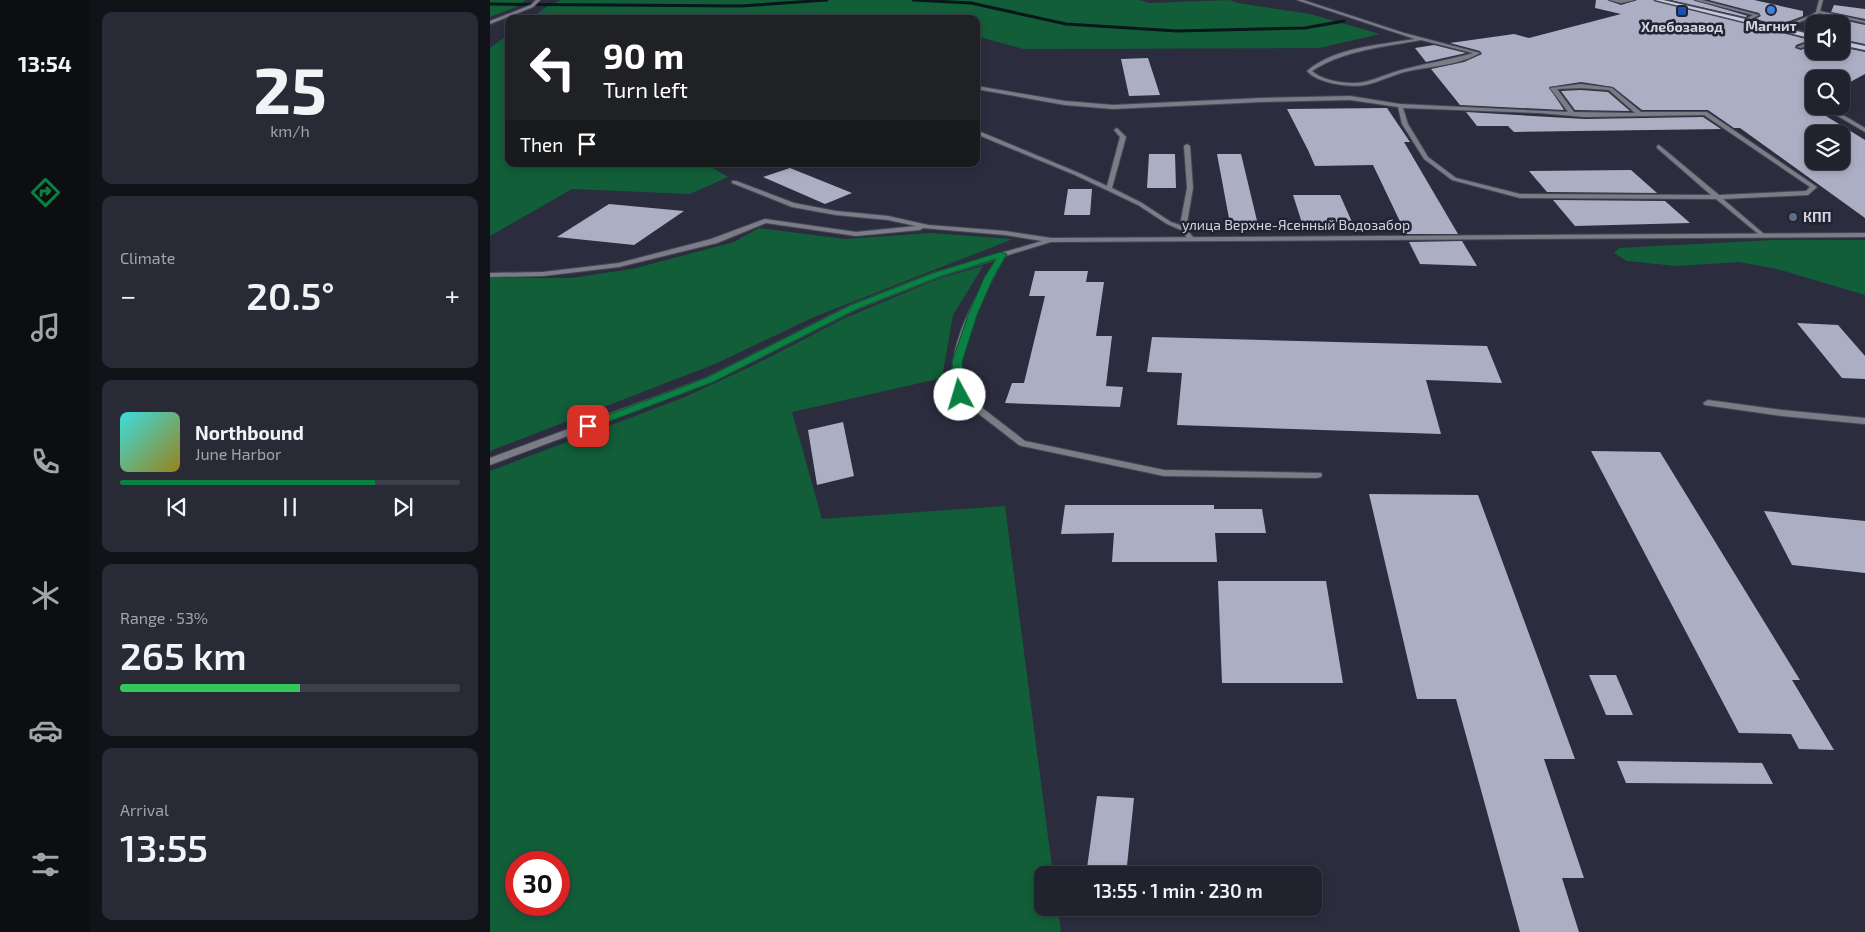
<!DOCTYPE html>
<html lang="en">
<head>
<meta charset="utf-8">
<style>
  :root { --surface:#20222e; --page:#282a36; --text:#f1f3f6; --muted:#a2a4aa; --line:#3d3f4a; --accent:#0b8043 }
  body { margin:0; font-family:"Exo 2",sans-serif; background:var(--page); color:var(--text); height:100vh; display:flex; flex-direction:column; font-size:19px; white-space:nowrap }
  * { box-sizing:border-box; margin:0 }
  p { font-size:16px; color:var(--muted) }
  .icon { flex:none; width:28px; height:28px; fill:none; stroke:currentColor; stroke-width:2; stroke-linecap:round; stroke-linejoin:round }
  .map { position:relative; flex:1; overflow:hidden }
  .details { display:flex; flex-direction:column; gap:12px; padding:12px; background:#121319; width:400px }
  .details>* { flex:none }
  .guide { position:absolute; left:15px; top:15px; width:475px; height:152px; border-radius:10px; box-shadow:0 2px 8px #0003,0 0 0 1px var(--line); background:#202124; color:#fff; overflow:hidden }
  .buttons { position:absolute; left:1315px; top:15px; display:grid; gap:10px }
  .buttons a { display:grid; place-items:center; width:45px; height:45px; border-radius:10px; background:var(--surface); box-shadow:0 2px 8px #0003,0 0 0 1px var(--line); font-size:25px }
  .speed { position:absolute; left:15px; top:851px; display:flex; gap:10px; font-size:25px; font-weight:700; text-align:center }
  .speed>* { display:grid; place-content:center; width:65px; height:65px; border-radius:50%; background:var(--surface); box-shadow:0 2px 8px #0003,0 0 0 1px var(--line); line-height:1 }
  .speed .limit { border:8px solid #d22; background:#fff; color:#111 }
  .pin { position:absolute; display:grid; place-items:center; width:42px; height:42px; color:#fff; margin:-21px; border-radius:10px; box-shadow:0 2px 8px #0006 }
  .me { position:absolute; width:55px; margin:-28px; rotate:354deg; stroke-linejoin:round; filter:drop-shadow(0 0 4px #0008) }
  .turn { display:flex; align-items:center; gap:18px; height:105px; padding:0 15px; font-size:22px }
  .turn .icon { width:65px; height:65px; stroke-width:2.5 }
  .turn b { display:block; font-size:35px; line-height:42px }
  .then { display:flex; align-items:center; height:48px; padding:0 15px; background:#0003; gap:10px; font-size:19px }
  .big { font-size:38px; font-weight:600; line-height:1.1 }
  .details .widget { flex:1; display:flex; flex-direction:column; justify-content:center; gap:8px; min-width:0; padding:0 18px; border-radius:10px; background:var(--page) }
  .details .dial { align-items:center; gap:0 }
  .dial b { font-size:65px; line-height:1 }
  .song { display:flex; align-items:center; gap:15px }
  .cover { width:60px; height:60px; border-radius:8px; background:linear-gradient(135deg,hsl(180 70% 55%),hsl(50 70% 35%)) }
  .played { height:5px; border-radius:2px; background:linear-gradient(90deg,var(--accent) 75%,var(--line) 75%) }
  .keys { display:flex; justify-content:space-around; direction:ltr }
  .heat { display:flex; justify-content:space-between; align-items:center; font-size:28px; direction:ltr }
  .charge { height:8px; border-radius:4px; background:linear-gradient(90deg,#34c759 53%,var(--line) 0) }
  .trip { position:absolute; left:544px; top:866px; width:288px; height:50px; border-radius:10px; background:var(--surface); box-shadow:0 2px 8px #0003,0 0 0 1px var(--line); font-weight:600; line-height:50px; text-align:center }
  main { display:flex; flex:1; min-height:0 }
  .dock { display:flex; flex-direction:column; width:90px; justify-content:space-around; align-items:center; background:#0d0e12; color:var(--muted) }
  .dock .icon { width:35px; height:35px }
  .dock .active { color:var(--accent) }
  .dock b { font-size:22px; color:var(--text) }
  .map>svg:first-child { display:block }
  .green { fill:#125e39; fill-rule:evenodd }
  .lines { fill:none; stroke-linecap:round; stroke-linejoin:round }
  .stream { stroke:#08171a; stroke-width:3 }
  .building { fill:#acafc4; fill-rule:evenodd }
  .service-casing { stroke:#464858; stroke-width:2 }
  .minor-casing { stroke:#464858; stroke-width:2 }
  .primary-casing { stroke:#464858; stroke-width:3 }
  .service { fill:#7b7c85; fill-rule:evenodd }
  .minor { fill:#7b7c85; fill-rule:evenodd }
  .primary { fill:#c8c9db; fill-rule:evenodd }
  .route { fill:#0b8043; stroke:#07532c }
  .shop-dot { fill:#3f7fe0; stroke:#222433; stroke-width:2 }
  .transit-dot { fill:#1a4fb4; stroke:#222433; stroke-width:2 }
  .service-dot { fill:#5c6f8a; stroke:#222433; stroke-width:2 }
  .labels { text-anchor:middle; stroke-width:5; stroke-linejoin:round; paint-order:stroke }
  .far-poi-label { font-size:14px; font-weight:bold; fill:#d2d4df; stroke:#222433 }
  .far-street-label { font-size:14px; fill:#d2d4df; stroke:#222433 }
</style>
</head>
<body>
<main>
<nav class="dock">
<b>13:54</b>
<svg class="icon active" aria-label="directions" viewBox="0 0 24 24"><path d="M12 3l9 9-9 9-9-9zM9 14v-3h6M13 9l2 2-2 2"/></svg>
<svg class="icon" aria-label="music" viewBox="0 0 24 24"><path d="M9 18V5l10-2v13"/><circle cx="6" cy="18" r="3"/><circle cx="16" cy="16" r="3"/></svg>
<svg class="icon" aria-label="phone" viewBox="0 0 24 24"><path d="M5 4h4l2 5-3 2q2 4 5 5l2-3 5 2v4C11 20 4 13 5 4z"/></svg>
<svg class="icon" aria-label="climate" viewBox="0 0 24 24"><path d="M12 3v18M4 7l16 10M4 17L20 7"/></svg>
<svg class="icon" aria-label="car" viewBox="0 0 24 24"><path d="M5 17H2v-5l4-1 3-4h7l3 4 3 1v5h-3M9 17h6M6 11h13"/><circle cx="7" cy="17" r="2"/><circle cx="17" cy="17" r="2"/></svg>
<svg class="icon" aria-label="filters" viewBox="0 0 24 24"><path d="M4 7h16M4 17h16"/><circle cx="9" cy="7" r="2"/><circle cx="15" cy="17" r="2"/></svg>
</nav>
<section class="details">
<div class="widget dial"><b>25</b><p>km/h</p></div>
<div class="widget"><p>Climate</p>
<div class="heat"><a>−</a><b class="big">20.5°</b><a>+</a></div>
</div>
<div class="widget">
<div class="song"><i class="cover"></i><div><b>Northbound</b><p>June Harbor</p></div></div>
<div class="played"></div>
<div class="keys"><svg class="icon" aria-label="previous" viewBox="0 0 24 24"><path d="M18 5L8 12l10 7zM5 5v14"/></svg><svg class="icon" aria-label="pause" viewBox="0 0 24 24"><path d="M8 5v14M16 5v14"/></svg><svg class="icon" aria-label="next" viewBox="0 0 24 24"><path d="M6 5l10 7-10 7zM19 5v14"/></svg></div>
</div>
<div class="widget"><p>Range · 53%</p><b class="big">265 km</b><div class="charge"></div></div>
<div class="widget"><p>Arrival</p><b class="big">13:55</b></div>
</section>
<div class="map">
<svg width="1375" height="932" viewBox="0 0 1375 932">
  <rect width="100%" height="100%" fill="#2b2d3e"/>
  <g class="green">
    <path d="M0 0H36L24 8 0 17Z"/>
    <path d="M71 0H649L659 3 740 0 747 3 820 14 890 34 829 48 533 49 486 36V19H40L56 7Z"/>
    <path d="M19 34V164H216L238 177 200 194 82 189 0 236V48Z"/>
    <path d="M269 228 355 239 441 233 523 239 324 317 225 364 0 451V278H81L142 269 244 242Z"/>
    <path d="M1284 240H1375V295L1287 269 1249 262 1186 266 1137 261 1124 253 1129 248Z"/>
    <path d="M493 266 463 315 452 378 302 412 332 519 515 506 563 875H552V908H568L571 932H0V471L195 397 266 364 355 318 448 279ZM26 862H69V905H26Z"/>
  </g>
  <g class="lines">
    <g class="stream">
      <path d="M423 0 481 3 576 24 687 31 815 28 854 21"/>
      <path d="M0 4 251 6 337 0"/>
    </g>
  </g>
  <g class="building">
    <path d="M1106 0H1117L1131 5 1147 0H1163L1316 39 1317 41 1306 45 1305 48 1311 50 1318 47 1319 58 1324 48V51H1351V47L1375 52V74L1351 87V79H1324V102L1318 105 1375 140V218L1250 128H1244L1218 110H1152L1123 87 1091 82 1059 87 1074 110 970 105 941 69 974 62 992 54 990 51 960 43 1024 34 1039 38 1131 14 1105 8ZM1324 134H1351V161H1324Z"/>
    <path d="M1181 0H1203L1258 16 1255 17Z"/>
    <path d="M1219 0H1264L1313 11V16L1289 25 1265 19 1271 16 1269 13Z"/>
    <path d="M1344 5 1375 9V19L1341 12Z"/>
    <path d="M1339 17 1375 25V44L1351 39V24H1335Z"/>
    <path d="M944 45 976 53 936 62 925 48Z"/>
    <path d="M658 58 670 95 639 96 631 59Z"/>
    <path d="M1091 90 1118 92 1140 111 1085 110 1071 91Z"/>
    <path d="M897 108 920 142H914L968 234H916L883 165 825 166 818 150 797 109Z"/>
    <path d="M976 112 1095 119 1213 117 1231 129 1024 132 1018 126H987Z"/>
    <path d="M659 154H685L686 188H657Z"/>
    <path d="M727 154H751L769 229H741Z"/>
    <path d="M300 168 362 193 335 204 273 177Z"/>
    <path d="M1141 170 1167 193 1057 192 1039 171Z"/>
    <path d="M578 189H602L600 215H574Z"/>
    <path d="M803 195H850L862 222 812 223Z"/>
    <path d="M1063 200 1175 201 1200 223 1085 226Z"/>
    <path d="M119 204 194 211 144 245 67 237Z"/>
    <path d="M972 241 987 266 930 264 919 242Z"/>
    <path d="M545 271H598L596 282H614L606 336H622L616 386 633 387 630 407 515 403 522 383H534L555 296H539Z"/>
    <path d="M1307 323 1348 325 1375 356V379L1352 378Z"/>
    <path d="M662 337 997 346 1012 383 936 380 951 434 687 425 692 373 657 372Z"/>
    <path d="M353 422 364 476 327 485 318 430Z"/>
    <path d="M1101 451 1170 452 1310 680H1302L1344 750 1309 749 1301 734 1249 733Z"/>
    <path d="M879 494 988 495 1085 759H1054L1094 878H1072L1089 932H1030L966 699H927Z"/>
    <path d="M575 505H724V509H772L776 533H725L727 562H622L624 533 571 534Z"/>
    <path d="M1274 511 1375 521V573L1302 565Z"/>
    <path d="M728 581H836L853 683H732Z"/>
    <path d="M1099 675H1126L1143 715H1116Z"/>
    <path d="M1127 761 1272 763 1283 784 1136 783Z"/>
    <path d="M607 796 644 798 636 875H596Z"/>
    <path d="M591 908H633L632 913 591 910Z"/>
  </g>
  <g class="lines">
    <g class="service-casing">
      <g id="service">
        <path d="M807 0H813L914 33 990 53C970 65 942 66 919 71 904 74 890 82 875 85 859 88 827 83 817 71 845 47 890 45 925 39ZM931 40 983 53C960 60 937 63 915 69 901 72 888 79 874 82 860 85 832 81 822 71 854 50 894 47 931 40Z"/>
        <path d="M1119 0H1145L1131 3Z"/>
        <path d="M1205 0H1212L1269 15 1255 22 1254 20 1263 15Z"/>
        <path d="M1329 0H1333L1330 11 1375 21V23L1329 13 1321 18 1287 30V28L1319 16 1326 12Z"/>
        <path d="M1324 40V43L1311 48 1307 47Z"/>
        <path d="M1091 84 1122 88 1151 112H1217L1327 187 1318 195 1233 199 1274 234 1276 235 1272 237 1226 199 1030 198 962 180 934 159 912 124 908 107 860 100 771 102 623 109 575 105 486 89V86L575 101 623 105 771 98 860 96 910 104 1078 112 1060 88ZM1091 88 1119 90 1145 113 1084 112 1067 89ZM913 108 1049 113 1095 117 1214 115 1320 187 1316 191 1229 195 1169 145 1167 146V148L1221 195 1030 194 966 178 938 157 918 124Z"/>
        <path d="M1348 112 1375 128V132L1346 115V113Z"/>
        <path d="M627 128 636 137 622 188 652 203 681 222 690 225 697 188 694 146 697 144 700 146 703 188 696 229 704 238 702 239H698L691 230 677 224 648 205 585 175 486 134V130L589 173 617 186 630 137 624 130Z"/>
        <path d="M1218 400 1292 410 1375 418V424L1292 416 1215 405 1213 403Z"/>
      </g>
    </g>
    <g class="minor-casing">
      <g id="minor">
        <path d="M46 0H50L43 7 0 24V21L41 5Z"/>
        <path d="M242 181H246L304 203 346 211 398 216 438 225 515 231 561 238 1375 233V237L561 242 515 256C499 285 474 331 471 363 470 374 473 384 474 394L535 441 674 470 831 473 832 475 831 477 827 478 674 476 532 446 529 445 467 397C449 357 487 294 507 259L449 277 367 309 222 382 0 465V458L216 378 361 305 443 273 552 241 515 235 433 228 430 230 366 236 276 223 227 243 129 267 53 276 0 277V273L53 272 129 263 221 239 275 219 366 232 426 226 398 220 346 215 302 207 242 183Z"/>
      </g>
    </g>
    <g class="primary-casing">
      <g id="primary">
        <path d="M1165 0H1173L1324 35V39Z"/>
        <path d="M1351 41 1375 46V50L1351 45Z"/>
      </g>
    </g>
    <use href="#service" class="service"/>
    <use href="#minor" class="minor"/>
    <use href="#primary" class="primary"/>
  </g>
  <path class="route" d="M510 252 517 254 503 278 487 315 472 362 475 395 474 397H466L465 395 462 362 478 315 494 278 506 259 449 277 367 309 223 382 102 428 98 429 93 426 94 424 216 378 361 305 443 273Z"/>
  <circle class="shop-dot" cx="1281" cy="10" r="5"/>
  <rect class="transit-dot" x="1187" y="6" width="10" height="10" rx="2.5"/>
  <circle class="service-dot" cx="1303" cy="217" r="5"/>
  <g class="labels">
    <g class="far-poi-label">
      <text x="1281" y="31">Магнит</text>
      <text x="1192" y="32">Хлебозавод</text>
      <text x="1313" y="222" text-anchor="start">КПП</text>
    </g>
    <g class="far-street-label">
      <text x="806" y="230">улица Верхне-Ясенный Водозабор</text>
    </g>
  </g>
</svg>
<div class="buttons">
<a><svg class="icon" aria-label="sound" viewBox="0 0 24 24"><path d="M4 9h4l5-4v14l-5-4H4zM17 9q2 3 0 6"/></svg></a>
<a><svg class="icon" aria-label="search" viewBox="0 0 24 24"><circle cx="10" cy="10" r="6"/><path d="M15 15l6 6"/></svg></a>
<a><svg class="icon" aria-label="layers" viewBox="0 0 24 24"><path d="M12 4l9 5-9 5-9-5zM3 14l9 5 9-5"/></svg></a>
</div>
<div class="speed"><div class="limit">30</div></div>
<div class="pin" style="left:98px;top:426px;background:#d93025"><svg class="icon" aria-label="arrive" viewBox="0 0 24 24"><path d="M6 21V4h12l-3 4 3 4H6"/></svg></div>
<svg class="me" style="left:470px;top:395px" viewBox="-20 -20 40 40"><circle r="19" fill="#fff"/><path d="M0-13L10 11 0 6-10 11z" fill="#0b8043"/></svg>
<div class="trip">13:55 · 1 min · 230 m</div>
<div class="guide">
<div class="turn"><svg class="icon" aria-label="left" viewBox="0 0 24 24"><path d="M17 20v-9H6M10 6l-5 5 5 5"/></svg><div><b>90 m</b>Turn left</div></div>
<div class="then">Then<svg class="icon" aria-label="arrive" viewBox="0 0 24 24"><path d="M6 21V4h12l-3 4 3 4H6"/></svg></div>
</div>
</div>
</main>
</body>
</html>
